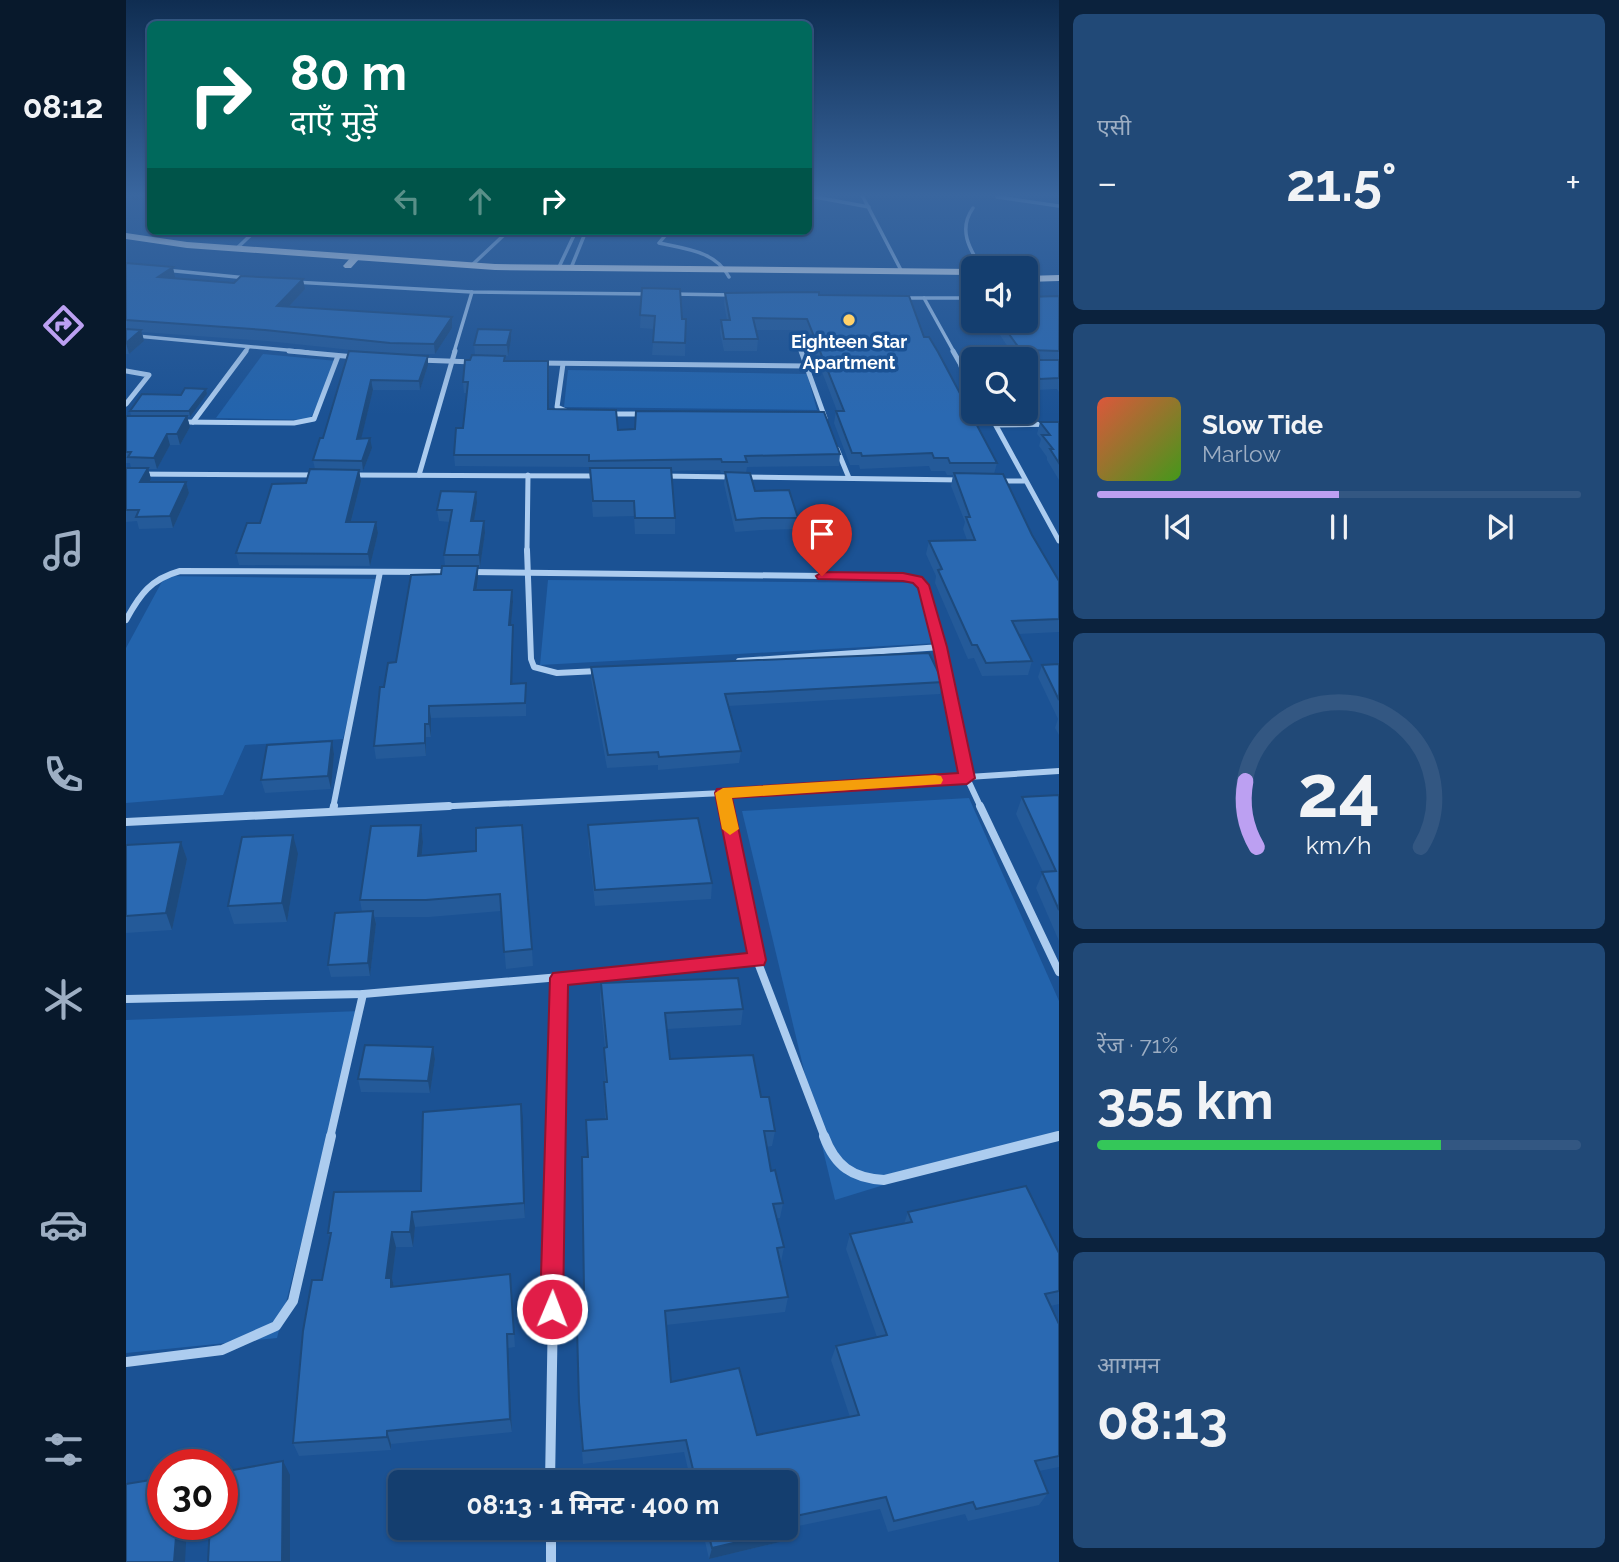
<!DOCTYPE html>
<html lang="hi">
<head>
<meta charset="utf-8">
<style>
  :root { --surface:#143e6f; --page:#214977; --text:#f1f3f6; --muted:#9daec3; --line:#335782; --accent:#bca0f2 }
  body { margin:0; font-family:Raleway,"Noto Sans Devanagari",sans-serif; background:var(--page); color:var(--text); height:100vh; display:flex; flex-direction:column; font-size:26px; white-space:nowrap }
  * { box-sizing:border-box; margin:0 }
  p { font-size:23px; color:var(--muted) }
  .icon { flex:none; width:38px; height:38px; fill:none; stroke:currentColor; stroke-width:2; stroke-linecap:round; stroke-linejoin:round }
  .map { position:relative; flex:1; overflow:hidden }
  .side { display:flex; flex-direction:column; gap:14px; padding:14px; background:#0b223d; width:560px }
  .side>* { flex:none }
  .hud { position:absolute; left:21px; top:21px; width:665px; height:214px; border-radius:10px; box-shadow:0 2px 5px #0004,0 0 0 2px var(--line); background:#00695c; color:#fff; overflow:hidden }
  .tools { position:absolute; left:835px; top:256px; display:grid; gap:14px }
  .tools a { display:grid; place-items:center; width:77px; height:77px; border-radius:10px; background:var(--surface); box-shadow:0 2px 5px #0004,0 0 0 2px var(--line); font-size:35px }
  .speed { position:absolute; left:21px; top:1449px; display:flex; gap:14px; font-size:35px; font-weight:700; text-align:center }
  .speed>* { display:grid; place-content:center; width:91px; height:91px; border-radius:50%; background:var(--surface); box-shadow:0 2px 5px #0004,0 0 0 2px var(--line); line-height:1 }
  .speed .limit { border:10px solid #d22; background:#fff; color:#111 }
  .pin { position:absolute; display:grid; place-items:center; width:60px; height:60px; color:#fff; margin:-72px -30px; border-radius:50% 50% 50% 0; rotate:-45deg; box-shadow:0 0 7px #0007 }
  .pin .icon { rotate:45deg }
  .me { position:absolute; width:77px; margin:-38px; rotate:1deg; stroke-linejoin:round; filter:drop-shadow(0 0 5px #0008) }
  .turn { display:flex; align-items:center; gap:24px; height:147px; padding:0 28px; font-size:32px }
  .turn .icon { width:91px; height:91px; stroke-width:2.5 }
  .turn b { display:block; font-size:49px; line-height:60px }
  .lanes { display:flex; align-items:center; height:66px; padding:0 28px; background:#0003; justify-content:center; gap:35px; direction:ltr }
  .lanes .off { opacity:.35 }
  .big { font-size:52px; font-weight:700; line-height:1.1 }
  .side .tile { flex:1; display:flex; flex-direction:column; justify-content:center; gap:10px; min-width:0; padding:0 24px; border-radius:10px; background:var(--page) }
  .side .dial { align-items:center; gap:0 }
  .dial svg { height:182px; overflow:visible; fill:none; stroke:var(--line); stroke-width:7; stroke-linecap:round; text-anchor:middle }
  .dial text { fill:var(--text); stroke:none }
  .song { display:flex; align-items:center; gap:21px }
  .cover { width:84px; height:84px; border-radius:10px; background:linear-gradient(135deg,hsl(10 70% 55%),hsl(100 70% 35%)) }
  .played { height:7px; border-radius:4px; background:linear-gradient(90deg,var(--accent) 50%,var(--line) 50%) }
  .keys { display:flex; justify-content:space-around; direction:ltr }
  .heat { display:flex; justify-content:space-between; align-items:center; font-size:38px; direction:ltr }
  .charge { height:10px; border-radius:5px; background:linear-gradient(90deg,#34c759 71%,var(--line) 0) }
  .trip { position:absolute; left:262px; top:1470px; width:410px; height:70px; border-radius:10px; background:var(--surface); box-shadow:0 2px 5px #0004,0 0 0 2px var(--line); font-weight:700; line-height:70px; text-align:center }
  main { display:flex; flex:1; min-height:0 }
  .dock { display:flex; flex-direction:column; width:126px; justify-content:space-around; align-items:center; background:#08192c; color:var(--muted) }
  .dock .icon { width:49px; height:49px }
  .dock .active { color:var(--accent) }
  .dock b { font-size:32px; color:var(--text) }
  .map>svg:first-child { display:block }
  .green { fill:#2364ad }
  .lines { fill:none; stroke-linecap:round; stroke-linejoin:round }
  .minor-far4 { stroke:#acccef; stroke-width:3.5 }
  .minor-far3 { stroke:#acccef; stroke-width:5 }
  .minor-far2 { stroke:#acccef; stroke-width:6 }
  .minor-far1 { stroke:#acccef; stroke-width:8 }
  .minor { stroke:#acccef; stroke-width:10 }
  .primary { fill:#f4f9ff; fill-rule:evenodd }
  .trunk { fill:#fafcff; fill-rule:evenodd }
  .wall { fill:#245a99 }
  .shaded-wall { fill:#1d4a7d }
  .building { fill:#2a69b2; stroke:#1d4a7d; stroke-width:2 }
  .route { fill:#e11d48; stroke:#92132f; stroke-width:2 }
  .slow { fill:#f59e0b }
  .poi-dot { fill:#ffd16a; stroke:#1b5294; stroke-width:2.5 }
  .labels { text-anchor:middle; stroke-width:7; stroke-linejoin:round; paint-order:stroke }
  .far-poi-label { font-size:18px; font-weight:bold; fill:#fff; stroke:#1b5294 }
</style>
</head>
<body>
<main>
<nav class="dock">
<b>08:12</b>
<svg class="icon active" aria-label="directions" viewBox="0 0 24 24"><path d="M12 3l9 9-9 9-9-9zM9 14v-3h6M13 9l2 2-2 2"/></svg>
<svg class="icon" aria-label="music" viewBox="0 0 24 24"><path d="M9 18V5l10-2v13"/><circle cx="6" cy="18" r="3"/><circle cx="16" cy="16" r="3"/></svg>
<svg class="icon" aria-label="phone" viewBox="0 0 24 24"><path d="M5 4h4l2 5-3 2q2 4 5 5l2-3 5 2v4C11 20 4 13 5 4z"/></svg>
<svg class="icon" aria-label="climate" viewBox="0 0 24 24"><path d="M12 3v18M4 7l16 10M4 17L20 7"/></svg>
<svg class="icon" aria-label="car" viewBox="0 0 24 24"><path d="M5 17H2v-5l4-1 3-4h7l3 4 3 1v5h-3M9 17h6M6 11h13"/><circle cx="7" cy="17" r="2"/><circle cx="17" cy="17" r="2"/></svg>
<svg class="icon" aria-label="filters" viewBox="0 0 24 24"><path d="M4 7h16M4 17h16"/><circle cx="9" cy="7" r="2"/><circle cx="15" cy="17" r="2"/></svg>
</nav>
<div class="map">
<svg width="933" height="1562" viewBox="0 0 933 1562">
  <rect width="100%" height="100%" fill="#1b5294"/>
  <g class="green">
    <path d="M137 354 211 361 184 420 90 418Z"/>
    <path d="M442 370 681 374 691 410 438 407Z"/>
    <path d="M39 576 255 579 217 739 119 745 97 795 0 803V648Z"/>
    <path d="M422 580 789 583 812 643 414 665Z"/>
    <path d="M843 798 933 1001V1131L709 1200 616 811Z"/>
    <path d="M234 1011 151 1338 0 1353V1020Z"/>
  </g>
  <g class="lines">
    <g class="minor-far4">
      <path d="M689 197 743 207"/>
      <path d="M737 197 776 272"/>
      <path d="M871 197 933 206"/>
      <path d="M847 208C832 229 843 249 856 268"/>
      <path d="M543 231 533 243C559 249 590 251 603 277"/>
      <path d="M614 231 629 234"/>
      <path d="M110 249 129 231"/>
      <path d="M345 266 379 234 375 231"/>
      <path d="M433 267 450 231"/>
      <path d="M445 268 460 231"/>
      <path d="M39 270 121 278"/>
      <path d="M168 282 346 292 523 294"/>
      <path d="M546 294 607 295"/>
      <path d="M777 298H847"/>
      <path d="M798 298 828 352"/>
      <path d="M0 335 182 352"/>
      <path d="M671 340 675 352"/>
      <path d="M119 352 122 348"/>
      <path d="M328 352 346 292"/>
    </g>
    <g class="minor-far3">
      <path d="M163 351 229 357"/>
      <path d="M675 351 699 418"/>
      <path d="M827 351 847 386"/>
      <path d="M293 360 348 362"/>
      <path d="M412 363 680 366"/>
      <path d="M437 364 431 407 442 412"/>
      <path d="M835 366H847"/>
      <path d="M0 371 23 375 0 404"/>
      <path d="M862 411 933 541"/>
      <path d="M482 414H519"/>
      <path d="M54 422 168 423 188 419 212 356"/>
      <path d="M67 422 120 351"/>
      <path d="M870 425 933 424"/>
      <path d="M711 449 723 478"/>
      <path d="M0 474 192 475"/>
      <path d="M225 475 472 476"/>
      <path d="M293 475 329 351"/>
      <path d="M536 476 605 477"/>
      <path d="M617 477 836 480"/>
      <path d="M872 481H898"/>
      <path d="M401 552 402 475"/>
    </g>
    <g class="minor-far2">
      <path d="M401 550 405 659 408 667 431 673 472 671"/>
      <path d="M345 572 777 577 791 580 798 587 815 647 841 778 855 808"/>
      <path d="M0 620C14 594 25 579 54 571L322 572"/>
      <path d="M613 661 815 647"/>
      <path d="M597 793 600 808"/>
      <path d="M207 808 254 572"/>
      <path d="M287 808 597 793 933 771"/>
    </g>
    <g class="minor-far1">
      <path d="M600 806 631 960 699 1138"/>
      <path d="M854 806 933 972"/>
      <path d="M207 810 208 806"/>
      <path d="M0 822 323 806"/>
      <path d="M0 999 237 994 631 960"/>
      <path d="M204 1138 237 994"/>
      <path d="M430 1138 433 978"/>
      <path d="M925 1138 933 1136"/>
    </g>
    <g class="minor">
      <path d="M698 1136C709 1166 726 1178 758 1180L932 1136"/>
      <path d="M0 1362 96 1350 150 1326 167 1301 205 1136"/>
      <path d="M424 1482 430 1136"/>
      <path d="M425 1528V1562"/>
    </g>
    <path class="primary" d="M226 256 234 258 225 268H219L217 266Z"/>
    <g class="trunk">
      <path d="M0 233 61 242 369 264 847 269V275L369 270 61 248 0 239Z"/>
      <path d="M933 275V281L900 282V276Z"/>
    </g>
  </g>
  <g class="wall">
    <path d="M0 197H24L7 201Z"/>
    <path d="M0 263 49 277 47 278 179 289 162 307 326 317V328L309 354H268L302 356V365L294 390H247L235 439 246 448 237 471H233L235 481 225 522H250L252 533 244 566 113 565 110 553 134 523 180 483 189 469 187 460 197 438 263 354 141 341 16 332 18 341 3 354H0Z"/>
    <path d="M516 288 556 319H560L559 356 526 355 528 329 514 328Z"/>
    <path d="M599 293 693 295 798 337 871 463 868 474 933 581V632L893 634 906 661 902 675 856 676 848 658 842 659 809 583 810 576 800 554 803 541 841 540 837 529 839 522 825 486 827 475H821L819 471H805L803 466 734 469 733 465H724L708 423 710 411H711L680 330H629L632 339 631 351H598L594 332 595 320H601L598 304Z"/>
    <path d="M933 296V392L931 389 911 390 900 373 901 361H900V359H890L870 329 849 330 835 309 837 299 847 298V320H900Z"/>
    <path d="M385 340 382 356 349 355 348 345Z"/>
    <path d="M379 356 380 361 422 409 492 430 714 454 713 466 621 467 620 473 629 491 672 518 670 529 635 530 609 532 598 484 599 473H595L594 470 545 471 549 518V534H509L508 516 467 517 463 467 329 466 328 455 337 428 341 393H338L337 382Z"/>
    <path d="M80 389 81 394 64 417H61L64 427 54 445H44L31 469H22L25 479 24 482H60L63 493 47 528 13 529 11 521 0 522V468H5L4 463H0V416H5L4 411 55 395Z"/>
    <path d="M914 422H933V480L921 460V457L913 446 915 439 911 434Z"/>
    <path d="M351 503 348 521 359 533 354 567H352V578L351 590H386L387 602 385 625H387V637L386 684 400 696V716L305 718V737H300V756L250 759 248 746 258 687 319 566 318 555 324 522 313 521 311 510Z"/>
    <path d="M933 664V735L929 728 932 719 912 677 916 665Z"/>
    <path d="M465 667 817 682 814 694 602 706 615 751 613 763 532 770V765L481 768 465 679Z"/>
    <path d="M206 741 208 754 205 789 139 793 135 780Z"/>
    <path d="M933 795V941L910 888 917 872 890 814 896 797Z"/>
    <path d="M295 825 297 842 296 855 350 851 406 949 407 966 380 969 375 911 303 917H249L250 924 244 976 205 977 202 965 236 912 234 900Z"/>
    <path d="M462 825 586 883 585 899 469 906 462 841Z"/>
    <path d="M55 842 61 859 46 930 0 933V845Z"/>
    <path d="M172 854 161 922 108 924 102 906Z"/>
    <path d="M475 983 617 1009 615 1025 541 1029 544 1059 635 1097 649 1131 646 1146 640 1147 645 1171 657 1203 654 1218H651L658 1247 655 1262 662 1297 659 1312 540 1325 545 1382 631 1435 724 1417 705 1360 710 1346 751 1337 720 1249 724 1234 778 1224 782 1212 933 1253V1304L924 1306 933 1324V1467L913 1471 922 1493 913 1505 842 1521 839 1514 762 1532 754 1509 658 1529 654 1542 583 1559 576 1528H660V1482H565L558 1452 457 1464 453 1415 450 1291 458 1290 461 1157 460 1120 479 1119 478 1098V1082H479L478 1064 479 1048 474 999Z"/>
    <path d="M307 1047 309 1059 304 1093 235 1092 232 1079Z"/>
    <path d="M395 1104 399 1218 289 1227 287 1247H270L266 1278 268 1287 385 1289 389 1347 382 1348 386 1432 265 1444V1450L173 1456 167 1443 204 1240 202 1233 295 1191Z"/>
  </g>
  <g class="shaded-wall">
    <path d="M6 197H24L7 201Z"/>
    <path d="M47 267 49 277 35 288 32 277Z"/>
    <path d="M177 279 179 289 153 317 151 306Z"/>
    <path d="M326 317V328L309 354 308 344Z"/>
    <path d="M15 330 18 341 3 354 0 343Z"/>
    <path d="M385 330V340L382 356 381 345Z"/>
    <path d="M903 350 900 361V359H897L898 355Z"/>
    <path d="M302 356V365L294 390 293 381Z"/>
    <path d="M245 380 247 390 233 448 231 439Z"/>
    <path d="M80 389 81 394 64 417 63 411Z"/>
    <path d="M61 416 64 427 54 445 51 434Z"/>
    <path d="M41 434 44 445 31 469 28 458Z"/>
    <path d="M244 438 246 448 237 471 236 461Z"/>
    <path d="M22 468 25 479 18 494 14 482Z"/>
    <path d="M233 470 235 481 222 533 220 522Z"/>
    <path d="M60 482 63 493 47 528 44 516Z"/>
    <path d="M350 492 351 503 346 533 345 521Z"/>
    <path d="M358 521 359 533 354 567 353 555Z"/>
    <path d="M250 522 252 533 244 566 242 554Z"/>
    <path d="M352 566V578L349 602 348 590Z"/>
    <path d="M386 590 387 602 384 637 383 625Z"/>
    <path d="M387 625V637L386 696 385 684Z"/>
    <path d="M303 706 305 718V737L303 724Z"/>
    <path d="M299 724 300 737V756L299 743Z"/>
    <path d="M206 741 208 754 205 789 202 776Z"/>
    <path d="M295 825 297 842 294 873 292 856Z"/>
    <path d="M167 835 172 854 161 922 156 903Z"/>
    <path d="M55 842 61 859 46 930 40 913Z"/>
    <path d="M247 911 250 924 244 976 242 963Z"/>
    <path d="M307 1047 309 1059 304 1093 302 1081Z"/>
    <path d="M395 1104 397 1119 399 1218 398 1203Z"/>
    <path d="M286 1212 289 1227 287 1247 284 1232Z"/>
    <path d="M266 1232 270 1247 266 1278 269 1292 268 1301 260 1278Z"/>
    <path d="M381 1334 382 1348 386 1432 384 1419Z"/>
    <path d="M261 1431 265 1444V1450L261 1437Z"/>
    <path d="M157 1461 164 1475V1562H156Z"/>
    <path d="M51 1524H61L59 1562H48Z"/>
    <path d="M658 1531 654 1542 583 1559 586 1548Z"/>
  </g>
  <g class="building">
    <path d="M0 263 47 267 32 277 108 283 115 276 177 279 151 306 326 317 308 344 264 343 139 330 0 320Z"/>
    <path d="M516 288 554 289 556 319H560L559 343 527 342 529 316 514 315Z"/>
    <path d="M693 292V295L783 296 798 337H803L812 352 871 463H824L822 458H808L806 453 736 456 735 453H726L710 411H718L681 319 627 318 632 339H598L595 320H604L599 293Z"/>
    <path d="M933 296V351L903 350 898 355 873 320H900V297Z"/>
    <path d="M847 298V314L837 299Z"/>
    <path d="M0 329 15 330 0 343Z"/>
    <path d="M352 329 385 330 381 345H348Z"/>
    <path d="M223 351 302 356 293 381 245 380 231 439 244 438 236 461 187 460 194 438H197Z"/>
    <path d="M346 355 379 356 378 361H422V409L490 410 492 430 509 429 510 411 698 412 714 454 619 456 621 462H596L595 459 463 461V455H328L330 428H337L342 382H337L339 360H344Z"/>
    <path d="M901 360H933V378L914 379Z"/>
    <path d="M59 388 80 389 63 411H4L16 394 55 395Z"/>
    <path d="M0 416H61L51 434H41L28 458 2 457 5 452H0Z"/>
    <path d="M914 422H933V463L924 449H927L916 435H924Z"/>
    <path d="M0 468H22L14 482H60L44 516 10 517 13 510H0Z"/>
    <path d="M464 468H545L549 518H509L508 501H467Z"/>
    <path d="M184 469 233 470 220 522H250L242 554 110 553 121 523H134L146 484 180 483Z"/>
    <path d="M599 472 624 473 629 491 663 490 672 518H636L610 520Z"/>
    <path d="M828 473 877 474 906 535 933 581V619L886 621 906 661 860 663 851 645H846L812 570 816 569 803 541 849 540 840 517H844Z"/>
    <path d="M315 491 350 492 345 521H358L353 555H318L326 510H311Z"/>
    <path d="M316 566H352L348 590H386L383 625H387L385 684 400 683 399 703 303 706V724H299V743L248 746 254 687H258L262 663 270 662 285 575 315 574Z"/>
    <path d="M803 653 817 682 599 694 615 751 533 757 532 752 482 755 465 667Z"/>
    <path d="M933 664V700L916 665Z"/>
    <path d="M206 741 202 776 135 780 141 745Z"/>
    <path d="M933 795V910L916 872 930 871 896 797Z"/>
    <path d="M572 818 586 883 469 890 462 825Z"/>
    <path d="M295 825 292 856 350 851V828L396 825 406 949 378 952 374 894 300 900H234L245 826Z"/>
    <path d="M167 835 156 903 102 906 116 837Z"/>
    <path d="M55 842 40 913 0 916V845Z"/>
    <path d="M247 911 242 963 202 965 209 913Z"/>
    <path d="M612 978 617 1009 539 1013 544 1059 627 1055 635 1097H643L649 1131H638L645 1171 649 1170 657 1203 647 1204 658 1247 651 1248 662 1297 539 1311 545 1382 613 1368 631 1435 733 1415 710 1346 761 1335 724 1234 786 1222 782 1212 900 1186 933 1253V1291L919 1294 933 1324V1456L909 1461 922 1493 850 1509 847 1502 768 1521 760 1497 660 1518V1482H570L560 1440 457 1451 453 1402 450 1291 458 1290 456 1157H462L460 1120 481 1119 478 1082H481L478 1048 481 1047 475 983Z"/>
    <path d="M239 1045 307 1047 302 1081 232 1079Z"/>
    <path d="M395 1104 398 1203 286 1212 284 1232H266L260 1278H265V1287L384 1274 388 1334H381L384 1419 261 1431V1437L167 1443 177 1331 186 1280H196L205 1233H202L208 1192 295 1191 297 1112Z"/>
    <path d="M157 1461 156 1562H82L84 1524H96V1472Z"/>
    <path d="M37 1478V1524H51L48 1562H0V1484Z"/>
    <path d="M581 1528H657L658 1531 586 1548Z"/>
  </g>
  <linearGradient id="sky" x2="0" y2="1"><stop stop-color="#0f2d51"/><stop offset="0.47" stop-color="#39669f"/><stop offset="1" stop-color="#39669f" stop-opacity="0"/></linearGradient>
  <rect width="933" height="415" fill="url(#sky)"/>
  <path class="route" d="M696 572 777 573 796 577 803 585 821 647 849 778 841 784 606 798 640 960 638 965 442 985 437 1309 434 1318 426 1321 417 1318 414 1309 424 978 427 973 621 953 589 793 591 789 832 773 807 647 792 588 787 583 777 581 692 579 690 576Z"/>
  <path class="slow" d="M809 775 815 776 817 780 815 784 606 798 613 829 604 835 596 829 589 793 597 788Z"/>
  <circle class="poi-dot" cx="723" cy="320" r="7"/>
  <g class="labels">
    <g class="far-poi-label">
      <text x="723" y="348">Eighteen Star<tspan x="723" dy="21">Apartment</tspan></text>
    </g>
  </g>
</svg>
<div class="tools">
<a><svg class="icon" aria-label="sound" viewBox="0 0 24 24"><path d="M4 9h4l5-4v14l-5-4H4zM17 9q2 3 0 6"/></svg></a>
<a><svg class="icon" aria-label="search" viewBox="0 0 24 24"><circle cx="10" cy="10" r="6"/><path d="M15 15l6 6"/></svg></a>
</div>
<div class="speed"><div class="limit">30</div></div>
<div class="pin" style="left:696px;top:576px;background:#d93025"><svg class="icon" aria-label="arrive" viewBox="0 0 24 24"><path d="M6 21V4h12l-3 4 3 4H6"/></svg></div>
<svg class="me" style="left:426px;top:1309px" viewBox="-20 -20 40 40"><circle r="17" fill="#e11d48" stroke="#fff" stroke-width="3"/><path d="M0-11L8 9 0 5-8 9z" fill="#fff"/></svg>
<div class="trip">08:13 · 1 मिनट · 400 m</div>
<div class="hud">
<div class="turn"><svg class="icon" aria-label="right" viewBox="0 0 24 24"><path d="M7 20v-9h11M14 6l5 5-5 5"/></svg><div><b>80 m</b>दाएँ मुड़ें</div></div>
<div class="lanes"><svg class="icon off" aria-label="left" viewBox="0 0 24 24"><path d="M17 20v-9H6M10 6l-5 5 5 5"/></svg><svg class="icon off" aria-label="ahead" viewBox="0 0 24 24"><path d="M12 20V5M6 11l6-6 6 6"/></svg><svg class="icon" aria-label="right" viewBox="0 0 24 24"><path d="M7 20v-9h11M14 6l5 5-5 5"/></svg></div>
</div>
</div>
<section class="side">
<div class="tile"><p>एसी</p>
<div class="heat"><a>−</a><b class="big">21.5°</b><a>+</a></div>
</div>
<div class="tile">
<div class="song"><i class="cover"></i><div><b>Slow Tide</b><p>Marlow</p></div></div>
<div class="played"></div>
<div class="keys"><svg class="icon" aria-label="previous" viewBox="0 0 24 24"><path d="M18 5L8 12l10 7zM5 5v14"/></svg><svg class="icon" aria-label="pause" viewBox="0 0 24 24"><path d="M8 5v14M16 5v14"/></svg><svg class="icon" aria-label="next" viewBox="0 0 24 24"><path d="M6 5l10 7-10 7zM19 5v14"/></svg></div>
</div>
<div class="tile dial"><svg viewBox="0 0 100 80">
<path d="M14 69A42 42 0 1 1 86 69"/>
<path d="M14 69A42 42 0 0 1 9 40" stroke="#bca0f2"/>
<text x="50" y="56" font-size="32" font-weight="700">24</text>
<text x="50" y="72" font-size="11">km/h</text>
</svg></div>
<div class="tile"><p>रेंज · 71%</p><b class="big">355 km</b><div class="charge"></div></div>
<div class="tile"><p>आगमन</p><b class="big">08:13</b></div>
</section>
</main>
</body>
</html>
